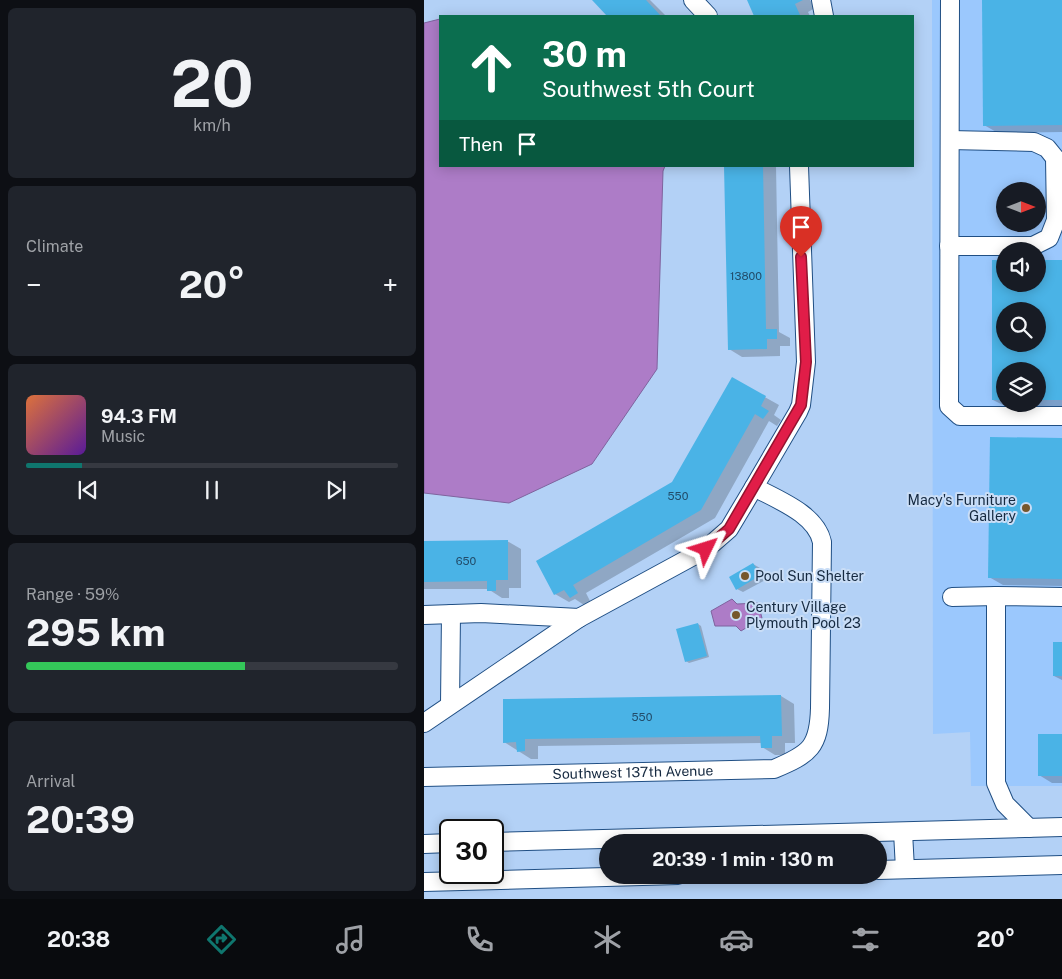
<!DOCTYPE html>
<html lang="en">
<head>
<meta charset="utf-8">
<style>
  :root { --surface:#171b24; --page:#20242c; --text:#f1f3f6; --muted:#9ea1a6; --line:#363941; --accent:#0f766e }
  body { margin:0; font-family:"Public Sans",sans-serif; background:var(--page); color:var(--text); height:100vh; display:flex; flex-direction:column; font-size:19px; white-space:nowrap }
  * { box-sizing:border-box; margin:0 }
  p { font-size:16px; color:var(--muted) }
  .icon { flex:none; width:28px; height:28px; fill:none; stroke:currentColor; stroke-width:2; stroke-linecap:round; stroke-linejoin:round }
  .map { position:relative; flex:1; overflow:hidden }
  .details { display:flex; flex-direction:column; gap:8px; padding:8px; background:#0d0f14; width:424px }
  .details>* { flex:none }
  .banner { position:absolute; left:15px; top:15px; width:475px; height:152px; border-radius:0px; box-shadow:0 2px 12px #0003; background:#0b6e4f; color:#fff; overflow:hidden }
  .needle { width:32px; rotate:90deg }
  .controls { position:absolute; left:572px; top:182px; display:grid; gap:10px }
  .controls a { display:grid; place-items:center; width:50px; height:50px; border-radius:50%; background:var(--surface); box-shadow:0 2px 12px #0003; font-size:25px }
  .speed { position:absolute; left:15px; top:819px; display:flex; gap:10px; font-size:25px; font-weight:700; text-align:center }
  .speed>* { display:grid; place-content:center; width:65px; height:65px; border-radius:50%; background:var(--surface); box-shadow:0 2px 12px #0003; line-height:1 }
  .speed .limit { border:2px solid #111; border-radius:8px; background:#fff; color:#111 }
  .pin { position:absolute; display:grid; place-items:center; width:42px; height:42px; color:#fff; margin:-51px -21px; border-radius:50% 50% 50% 0; rotate:-45deg; box-shadow:0 0 5px #0007 }
  .pin .icon { rotate:45deg }
  .me { position:absolute; width:55px; margin:-28px; rotate:49deg; stroke-linejoin:round; filter:drop-shadow(0 0 4px #0008) }
  .turn { display:flex; align-items:center; gap:18px; height:105px; padding:0 20px; font-size:22px }
  .turn .icon { width:65px; height:65px; stroke-width:2.5 }
  .turn b { display:block; font-size:35px; line-height:42px }
  .then { display:flex; align-items:center; height:48px; padding:0 20px; background:#0003; gap:10px; font-size:19px }
  .big { font-size:38px; font-weight:700; line-height:1.1 }
  .details .widget { flex:1; display:flex; flex-direction:column; justify-content:center; gap:8px; min-width:0; padding:0 18px; border-radius:8px; background:var(--page) }
  .details .dial { align-items:center; gap:0 }
  .dial b { font-size:65px; line-height:1 }
  .song { display:flex; align-items:center; gap:15px }
  .cover { width:60px; height:60px; border-radius:8px; background:linear-gradient(135deg,hsl(20 70% 55%),hsl(270 70% 35%)) }
  .played { height:5px; border-radius:2px; background:linear-gradient(90deg,var(--accent) 15%,var(--line) 15%) }
  .keys { display:flex; justify-content:space-around; direction:ltr }
  .heat { display:flex; justify-content:space-between; align-items:center; font-size:28px; direction:ltr }
  .charge { height:8px; border-radius:4px; background:linear-gradient(90deg,#34c759 59%,var(--line) 0) }
  .trip { position:absolute; left:175px; top:834px; width:288px; height:50px; border-radius:25px; background:var(--surface); box-shadow:0 2px 12px #0003; font-weight:700; line-height:50px; text-align:center }
  .tab-bar { display:flex; height:80px; justify-content:space-around; align-items:center; background:#090b0e; color:var(--muted) }
  .tab-bar .icon { width:35px; height:35px }
  .tab-bar .on { color:var(--accent) }
  .tab-bar b { font-size:22px; color:var(--text) }
  main { display:flex; flex:1; min-height:0 }
  .map>svg:first-child { display:block }
  .built { fill:#9bc8fd; fill-rule:evenodd }
  .water { fill:#ad7cc7; stroke:#7f639e }
  .shadow { fill:#0003; fill-rule:evenodd }
  .building { fill:#4ab3e6; fill-rule:evenodd }
  .lines { fill:none; stroke-linecap:round; stroke-linejoin:round }
  .minor-casing { stroke:#204f84; stroke-width:20 }
  .minor { stroke:#fff; stroke-width:18 }
  .route-casing { stroke:#92132f; stroke-width:12 }
  .route { stroke:#e11d48; stroke-width:9 }
  .poi-dot { fill:#76572c; stroke:#c9ddf6; stroke-width:2 }
  .labels { text-anchor:middle; stroke-width:4; stroke-linejoin:round; paint-order:stroke }
  .number-label { font-size:11px; fill:#224c6a }
  .poi-label { font-size:14px; fill:#152940; stroke:#c9ddf6; text-anchor:start }
  .street-label { font-size:14px; fill:#152940; stroke:#c9ddf6 }
</style>
</head>
<body>
<main>
<section class="details">
<div class="widget dial"><b>20</b><p>km/h</p></div>
<div class="widget"><p>Climate</p>
<div class="heat"><a>−</a><b class="big">20°</b><a>+</a></div>
</div>
<div class="widget">
<div class="song"><i class="cover"></i><div><b>94.3 FM</b><p>Music</p></div></div>
<div class="played"></div>
<div class="keys"><svg class="icon" aria-label="previous" viewBox="0 0 24 24"><path d="M18 5L8 12l10 7zM5 5v14"/></svg><svg class="icon" aria-label="pause" viewBox="0 0 24 24"><path d="M8 5v14M16 5v14"/></svg><svg class="icon" aria-label="next" viewBox="0 0 24 24"><path d="M6 5l10 7-10 7zM19 5v14"/></svg></div>
</div>
<div class="widget"><p>Range · 59%</p><b class="big">295 km</b><div class="charge"></div></div>
<div class="widget"><p>Arrival</p><b class="big">20:39</b></div>
</section>
<div class="map">
<svg width="639" height="899" viewBox="0 0 639 899">
  <rect width="100%" height="100%" fill="#b3d1f6"/>
  <path class="built" d="M508 0H638V786H547L546 732 509 734ZM581 191H614V224H581ZM581 251H614V284H581ZM581 311H614V344H581ZM581 371H614V404H581Z"/>
  <g class="water">
    <path d="M16 19V166H241L239 171 233 369 168 464 85 503 0 493V23Z"/>
    <path d="M308 599 313 604 334 603 338 618 317 631 312 626H291L287 611Z"/>
  </g>
  <g class="shadow">
    <path d="M170 0H226L242 16H185Z"/>
    <path d="M324 0H386L391 8 384 12 386 16H331Z"/>
    <path d="M560 0H639V132L574 133 560 125Z"/>
    <path d="M301 166H352L355 332 366 338V346H356V356L318 357 305 349Z"/>
    <path d="M569 261H581V284H614V261H639V407H583L569 400ZM581 311H614V344H581ZM581 371H614V404H581Z"/>
    <path d="M308 379 355 405 350 415 357 420 353 426 345 421 291 518 162 593 166 601 160 605 151 599 145 602 131 594 113 561 249 483Z"/>
    <path d="M639 439V586L579 585 565 577Z"/>
    <path d="M83 541 97 549V588H85V598H78L64 589H0V542Z"/>
    <path d="M329 564 336 568 343 579 319 592 313 589Z"/>
    <path d="M274 624 277 626 285 657 265 663 262 661Z"/>
    <path d="M638 634 639 783H628L615 775 638 735V680L630 676 638 643Z"/>
    <path d="M357 696 370 704 371 743H361V755H351L338 747V743L114 746V759H107L80 742Z"/>
  </g>
  <g class="building">
    <path d="M168 0H222L237 16H183Z"/>
    <path d="M323 0H379L371 4 376 15 372 16H330Z"/>
    <path d="M558 0H639V125L559 126Z"/>
    <path d="M300 166H339L342 329H353V339H343V349L304 350Z"/>
    <path d="M568 260H581V284H614V260H639V400H614V371H581V400H568ZM581 311H614V344H581Z"/>
    <path d="M308 377 342 396 337 406 345 411 339 419 331 414 277 510 149 585 154 593 146 598 140 590 130 595 112 561 248 482Z"/>
    <path d="M566 437 639 438V579L564 578Z"/>
    <path d="M84 540V580H72V591H63V581L0 582V541Z"/>
    <path d="M329 563 337 575 312 590 305 577Z"/>
    <path d="M274 623 283 656 261 662 252 629Z"/>
    <rect x="629" y="642" width="10" height="34"/>
    <path d="M357 695 358 736H348V748H337L336 736 101 739V751L93 752 92 742 79 743V699Z"/>
    <rect x="614" y="734" width="25" height="42"/>
  </g>
  <g class="lines">
    <g class="minor-casing">
      <g id="minor">
        <path d="M269 0 284 16"/>
        <path d="M397 0 400 16"/>
        <path d="M526 0 525 406 536 416H639"/>
        <path d="M525 246H609L625 238 632 220 631 158 623 148 610 142 526 140"/>
        <path d="M528 597 572 596"/>
        <path d="M0 615 57 613 155 618 282 549 305 529 330 487"/>
        <path d="M26 704 27 614"/>
        <path d="M0 723 155 618"/>
        <path id="s1" d="M0 777 350 769C386 754 395 747 396 708L398 542C392 514 354 500 330 487L374 412 377 405 382 362 375 166"/>
        <path d="M605 828 581 804 572 783V596L639 597"/>
        <path d="M479 832 481 869"/>
        <path d="M69 842 639 827"/>
        <path d="M0 844 26 843"/>
        <path d="M454 870 639 865"/>
        <path d="M0 882 254 875"/>
      </g>
    </g>
    <use href="#minor" class="minor"/>
  </g>
  <g class="lines">
    <g class="route-casing">
      <path id="route" d="M282 549 305 529 377 405 382 362 377 257"/>
    </g>
    <use href="#route" class="route"/>
  </g>
  <g class="poi-dot">
    <circle cx="602" cy="508" r="5"/>
    <circle cx="321" cy="576" r="5"/>
    <circle cx="312" cy="615" r="5"/>
  </g>
  <g class="labels">
    <g class="number-label">
      <text x="322" y="280">13800</text>
      <text x="254" y="500">550</text>
      <text x="42" y="565">650</text>
      <text x="218" y="721">550</text>
    </g>
    <g class="poi-label">
      <text x="592" y="505" text-anchor="end">Macy's Furniture<tspan x="592" dy="16">Gallery</tspan></text>
      <text x="331" y="581">Pool Sun Shelter</text>
      <text x="322" y="612">Century Village<tspan x="322" dy="16">Plymouth Pool 23</tspan></text>
    </g>
    <g class="street-label">
      <text dy="5" stroke="none"><textPath href="#s1" startOffset="209">Southwest 137th Avenue</textPath></text>
    </g>
  </g>
</svg>
<div class="controls">
<a><svg class="needle" viewBox="-14 -14 28 28"><path d="M0-13l5 13h-10z" fill="#e53935"/><path d="M0 13l5-13h-10z" fill="#9ea1a6"/></svg></a>
<a><svg class="icon" aria-label="sound" viewBox="0 0 24 24"><path d="M4 9h4l5-4v14l-5-4H4zM17 9q2 3 0 6"/></svg></a>
<a><svg class="icon" aria-label="search" viewBox="0 0 24 24"><circle cx="10" cy="10" r="6"/><path d="M15 15l6 6"/></svg></a>
<a><svg class="icon" aria-label="layers" viewBox="0 0 24 24"><path d="M12 4l9 5-9 5-9-5zM3 14l9 5 9-5"/></svg></a>
</div>
<div class="speed"><div class="limit">30</div></div>
<div class="pin" style="left:377px;top:257px;background:#d93025"><svg class="icon" aria-label="arrive" viewBox="0 0 24 24"><path d="M6 21V4h12l-3 4 3 4H6"/></svg></div>
<svg class="me" style="left:282px;top:549px" viewBox="-20 -20 40 40"><path d="M0-17L14 15 0 8-14 15z" fill="#e11d48" stroke="#fff" stroke-width="4"/></svg>
<div class="trip">20:39 · 1 min · 130 m</div>
<div class="banner">
<div class="turn"><svg class="icon" aria-label="ahead" viewBox="0 0 24 24"><path d="M12 20V5M6 11l6-6 6 6"/></svg><div><b>30 m</b>Southwest 5th Court</div></div>
<div class="then">Then<svg class="icon" aria-label="arrive" viewBox="0 0 24 24"><path d="M6 21V4h12l-3 4 3 4H6"/></svg></div>
</div>
</div>
</main>
<nav class="tab-bar">
<b>20:38</b>
<svg class="icon on" aria-label="directions" viewBox="0 0 24 24"><path d="M12 3l9 9-9 9-9-9zM9 14v-3h6M13 9l2 2-2 2"/></svg>
<svg class="icon" aria-label="music" viewBox="0 0 24 24"><path d="M9 18V5l10-2v13"/><circle cx="6" cy="18" r="3"/><circle cx="16" cy="16" r="3"/></svg>
<svg class="icon" aria-label="phone" viewBox="0 0 24 24"><path d="M5 4h4l2 5-3 2q2 4 5 5l2-3 5 2v4C11 20 4 13 5 4z"/></svg>
<svg class="icon" aria-label="climate" viewBox="0 0 24 24"><path d="M12 3v18M4 7l16 10M4 17L20 7"/></svg>
<svg class="icon" aria-label="car" viewBox="0 0 24 24"><path d="M5 17H2v-5l4-1 3-4h7l3 4 3 1v5h-3M9 17h6M6 11h13"/><circle cx="7" cy="17" r="2"/><circle cx="17" cy="17" r="2"/></svg>
<svg class="icon" aria-label="filters" viewBox="0 0 24 24"><path d="M4 7h16M4 17h16"/><circle cx="9" cy="7" r="2"/><circle cx="15" cy="17" r="2"/></svg>
<b>20°</b>
</nav>
</body>
</html>
